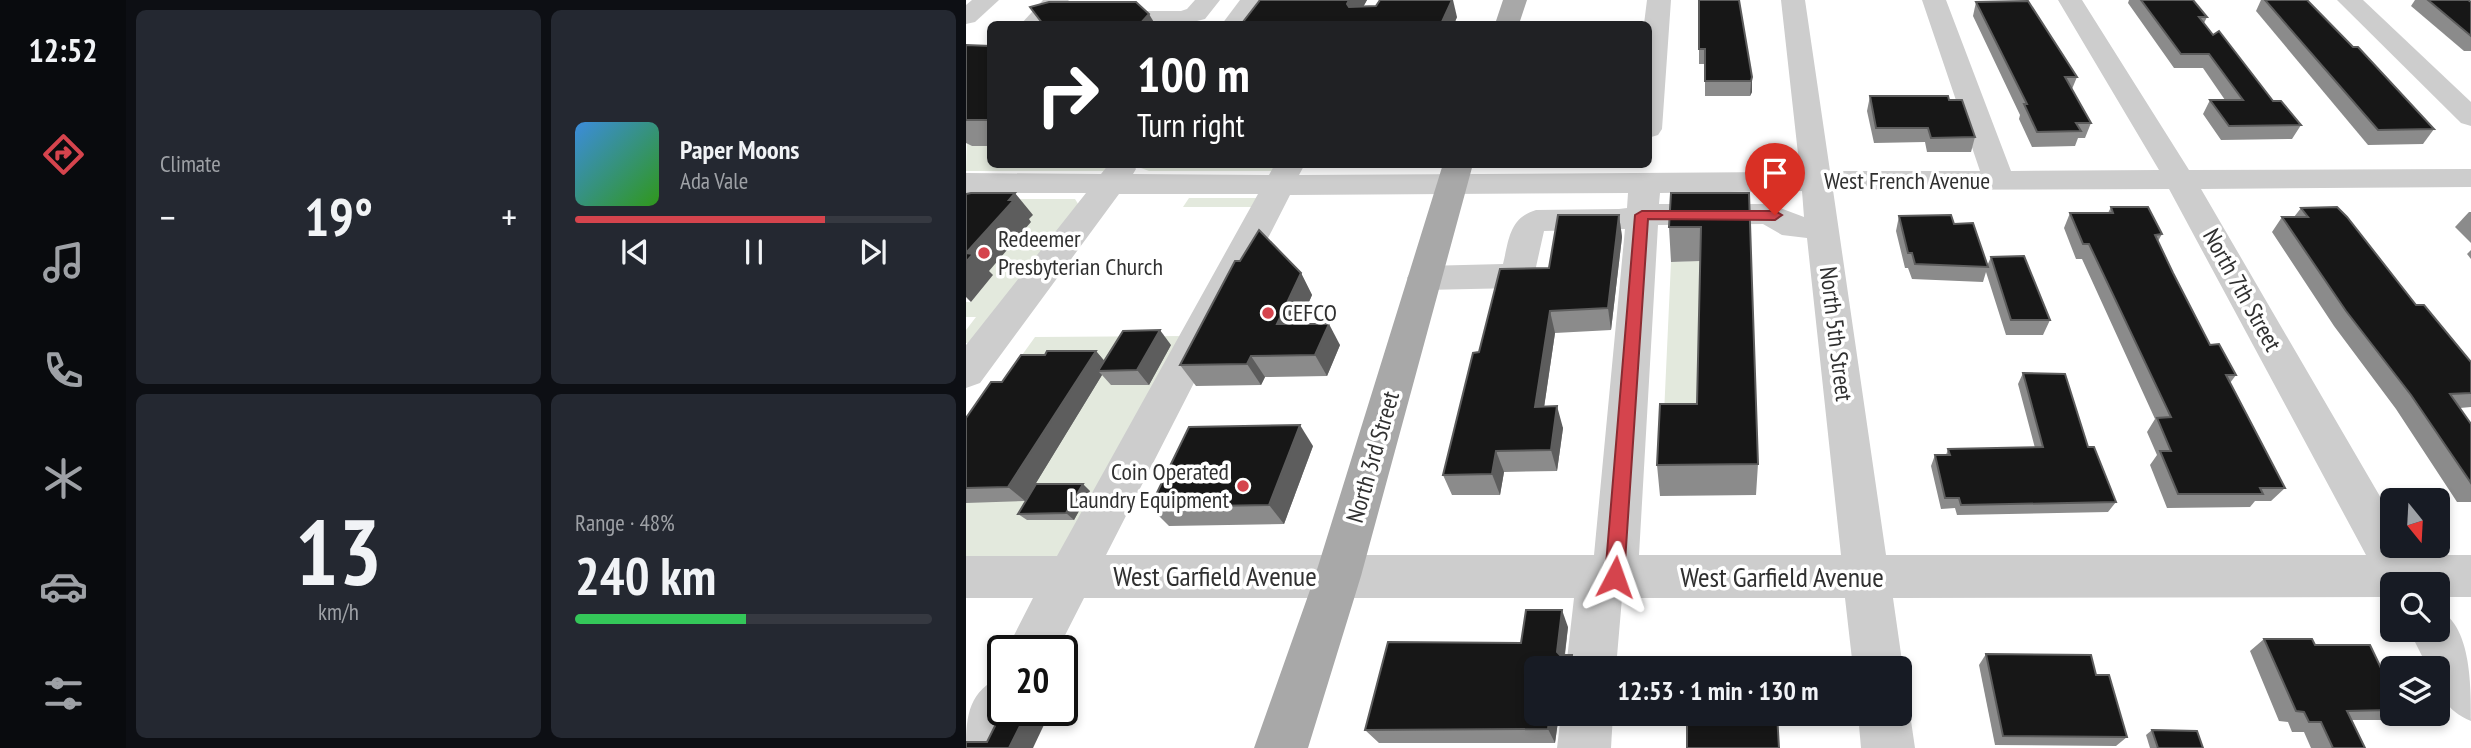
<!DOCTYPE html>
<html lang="en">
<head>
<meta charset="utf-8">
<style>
  :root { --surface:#171b24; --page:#242831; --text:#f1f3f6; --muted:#9ea1a6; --line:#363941; --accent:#d5444d }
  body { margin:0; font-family:"PT Sans Narrow",sans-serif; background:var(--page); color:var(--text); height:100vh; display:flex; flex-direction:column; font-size:26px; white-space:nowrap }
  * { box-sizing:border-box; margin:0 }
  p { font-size:23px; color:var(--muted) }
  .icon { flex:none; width:38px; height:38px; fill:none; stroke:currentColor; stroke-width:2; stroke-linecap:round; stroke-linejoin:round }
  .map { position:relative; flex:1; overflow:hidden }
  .sheet { display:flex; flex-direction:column; gap:10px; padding:10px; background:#0d0f14; width:840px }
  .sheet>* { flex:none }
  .banner { position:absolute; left:21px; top:21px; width:665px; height:147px; border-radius:10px; box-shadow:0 4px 10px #0003; background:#202124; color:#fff; overflow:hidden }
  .needle { width:46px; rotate:162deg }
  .controls { position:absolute; left:1414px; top:488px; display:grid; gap:14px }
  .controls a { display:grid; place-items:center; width:70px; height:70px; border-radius:10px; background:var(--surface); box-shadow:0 4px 10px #0003; font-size:35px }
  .speed { position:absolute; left:21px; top:635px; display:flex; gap:14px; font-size:35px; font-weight:700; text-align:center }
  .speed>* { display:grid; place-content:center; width:91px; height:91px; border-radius:50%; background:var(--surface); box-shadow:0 4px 10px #0003; line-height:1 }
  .speed .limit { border:4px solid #111; border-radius:10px; background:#fff; color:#111 }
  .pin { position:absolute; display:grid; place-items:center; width:60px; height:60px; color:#fff; margin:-72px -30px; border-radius:50% 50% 50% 0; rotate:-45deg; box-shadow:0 0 7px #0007 }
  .pin .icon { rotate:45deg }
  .me { position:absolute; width:77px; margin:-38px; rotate:4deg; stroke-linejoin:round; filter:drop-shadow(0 0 5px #0008) }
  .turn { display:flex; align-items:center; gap:24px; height:147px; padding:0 35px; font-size:32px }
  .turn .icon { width:91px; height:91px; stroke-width:2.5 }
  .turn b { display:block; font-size:49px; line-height:60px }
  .big { font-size:52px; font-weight:700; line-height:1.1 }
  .sheet .widget { flex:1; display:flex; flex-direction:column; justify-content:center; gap:10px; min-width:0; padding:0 24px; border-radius:10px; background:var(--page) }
  .sheet .dial { align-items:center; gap:0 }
  .dial b { font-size:91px; line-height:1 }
  .song { display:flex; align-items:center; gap:21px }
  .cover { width:84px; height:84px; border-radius:10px; background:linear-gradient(135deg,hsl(210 70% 55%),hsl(110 70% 35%)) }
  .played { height:7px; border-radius:4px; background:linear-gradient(90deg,var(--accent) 70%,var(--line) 70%) }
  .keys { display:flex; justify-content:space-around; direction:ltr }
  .heat { display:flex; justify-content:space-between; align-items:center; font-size:38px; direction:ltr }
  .charge { height:10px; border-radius:5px; background:linear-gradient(90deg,#34c759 48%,var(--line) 0) }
  .sheet .tiles { flex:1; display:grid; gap:10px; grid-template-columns:repeat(2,1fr) }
  .trip { position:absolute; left:558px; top:656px; width:388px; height:70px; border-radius:10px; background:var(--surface); box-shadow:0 4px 10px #0003; font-weight:700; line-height:70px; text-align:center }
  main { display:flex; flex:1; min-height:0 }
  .tab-bar { display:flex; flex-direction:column; width:126px; justify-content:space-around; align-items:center; background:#090b0e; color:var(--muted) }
  .tab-bar .icon { width:49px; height:49px }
  .tab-bar .current { color:var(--accent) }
  .tab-bar b { font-size:32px; color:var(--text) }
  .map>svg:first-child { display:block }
  .green { fill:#e3e9dd }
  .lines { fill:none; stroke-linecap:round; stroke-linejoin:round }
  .minor { fill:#cdcdcd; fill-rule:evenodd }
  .major { fill:#a8a8a8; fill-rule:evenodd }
  .wall { fill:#8b8b8b }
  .shaded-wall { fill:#5d5d5d }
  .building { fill:#171717; stroke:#5d5d5d; stroke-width:2 }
  .route { fill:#d5444d; stroke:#8a2c32; stroke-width:2 }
  .poi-dot { fill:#d5444d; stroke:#fff; stroke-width:2.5 }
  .labels { text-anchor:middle; stroke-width:7; stroke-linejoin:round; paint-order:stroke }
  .street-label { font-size:24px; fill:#303030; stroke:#fff }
  .poi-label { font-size:24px; fill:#303030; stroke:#fff; text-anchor:start }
  .near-street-label { font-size:28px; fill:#303030; stroke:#fff }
</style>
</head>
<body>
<main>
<nav class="tab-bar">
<b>12:52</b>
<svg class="icon current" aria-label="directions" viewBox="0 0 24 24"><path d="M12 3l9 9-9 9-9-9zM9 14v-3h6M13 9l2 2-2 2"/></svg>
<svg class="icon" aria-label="music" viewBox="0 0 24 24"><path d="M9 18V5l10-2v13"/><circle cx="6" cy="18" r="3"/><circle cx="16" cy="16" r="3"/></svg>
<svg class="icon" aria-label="phone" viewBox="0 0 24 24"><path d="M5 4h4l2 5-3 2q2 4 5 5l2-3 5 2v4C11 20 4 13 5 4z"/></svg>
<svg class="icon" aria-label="climate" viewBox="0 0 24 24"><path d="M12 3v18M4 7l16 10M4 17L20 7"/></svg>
<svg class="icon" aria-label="car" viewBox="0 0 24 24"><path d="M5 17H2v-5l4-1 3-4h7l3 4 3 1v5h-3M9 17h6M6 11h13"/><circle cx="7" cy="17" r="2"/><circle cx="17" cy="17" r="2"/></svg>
<svg class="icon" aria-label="filters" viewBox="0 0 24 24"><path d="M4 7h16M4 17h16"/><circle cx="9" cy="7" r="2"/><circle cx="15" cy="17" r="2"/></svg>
</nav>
<section class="sheet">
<div class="tiles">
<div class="widget"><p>Climate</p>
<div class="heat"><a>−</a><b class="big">19°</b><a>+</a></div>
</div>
<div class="widget">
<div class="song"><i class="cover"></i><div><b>Paper Moons</b><p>Ada Vale</p></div></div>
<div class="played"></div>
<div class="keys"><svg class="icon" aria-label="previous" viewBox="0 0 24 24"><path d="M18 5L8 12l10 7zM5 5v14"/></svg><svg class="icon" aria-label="pause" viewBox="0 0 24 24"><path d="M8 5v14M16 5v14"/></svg><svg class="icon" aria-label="next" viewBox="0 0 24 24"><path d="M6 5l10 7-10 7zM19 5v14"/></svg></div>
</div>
<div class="widget dial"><b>13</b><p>km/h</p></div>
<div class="widget"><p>Range · 48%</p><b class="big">240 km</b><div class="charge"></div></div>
</div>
</section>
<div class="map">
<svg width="1505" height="748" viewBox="0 0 1505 748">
  <rect width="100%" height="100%" fill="#fff"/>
  <g class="green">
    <path d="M1 143 6 146H24V164L146 165 141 171H0Z"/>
    <path d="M177 164 312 165 309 171H183L175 168Z"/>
    <path d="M223 198H297L292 207H217Z"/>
    <path d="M0 199H109L114 207 8 343H0V330L10 317H0V302H5L26 276 17 275 64 222Z"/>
    <path d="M736 256 732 436H697L705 262 724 261Z"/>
    <path d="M220 336 110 556 0 557V433L69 337Z"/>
  </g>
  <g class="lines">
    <g class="minor">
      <path d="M6 0H33L9 22 0 24V5Z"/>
      <path d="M77 0H103L80 24H55Z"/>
      <path d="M229 0H254L239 19 219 24H127L119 18 122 13 131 11H215L221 9Z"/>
      <path d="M274 0H299L280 24H256Z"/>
      <path d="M681 0H705L696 129 692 135 682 138V24H678Z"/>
      <path d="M815 0H839L864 171H1014L956 0H980L1045 171 1193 170 1092 0H1116L1223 170 1505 169V187L1235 189 1426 517V546H1443L1448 555H1505V597H1472V584H1426V600L1422 597 927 598 937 668 934 674V668H887L879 598H656L650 668H600L608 598H118L91 651H40L67 598H0V556H91L292 194H153L14 383 0 388V345L120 193H0V173L135 174 143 164H167L170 169 167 174 303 175 309 164H339L333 175 834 172ZM1203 189 1400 555H920L867 190ZM836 191 838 217 803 204H693L694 193ZM662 193 661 208 653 209 570 210C543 218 543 240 537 264L458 266 446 270 441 278 446 286 458 290 551 288 563 284 568 276 578 231 659 229 628 555H140L324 195ZM797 224 816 235 841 238 875 555H673L692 225Z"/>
      <path d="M1371 0H1397L1505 102V126L1495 123Z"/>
      <path d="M1472 609C1505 626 1505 683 1505 721 1480 710 1472 696 1472 668H1462L1443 630H1472Z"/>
      <path d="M37 676V710H59L41 748H0C0 715 3 690 37 676Z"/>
      <path d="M934 695 944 714 949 748H895L892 714H934Z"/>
      <path d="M595 714H647L645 748H591Z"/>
    </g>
    <g class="major">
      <path d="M537 0H561L553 24H529Z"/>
      <path d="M477 164H507L395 576 342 748H288L349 576Z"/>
    </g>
  </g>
  <g class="wall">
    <path d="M401 0 397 7 491 17 488 24H278L277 22Z"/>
    <path d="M733 0 786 77V92L784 96H739V64H733Z"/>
    <path d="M1163 0H1227L1241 17 1238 23 1247 35 1307 101 1335 125 1326 139 1255 140 1237 114 1244 100H1259L1237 68H1208L1162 3Z"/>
    <path d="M1295 0H1341L1468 129 1457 144 1402 145 1290 11Z"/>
    <path d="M1449 0H1502L1505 2V51H1498L1445 6Z"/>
    <path d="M1010 2 1111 77 1106 89 1125 123 1119 138H1112L1109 146 1066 147 1053 119 1054 115 1007 16Z"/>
    <path d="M0 45 24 46V146H6L0 143Z"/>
    <path d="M904 96 983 100 1009 137 1005 152H961L959 142 908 143 901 111Z"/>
    <path d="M783 193 792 464 790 495 694 496 691 465 731 404 734 261 705 262 703 227Z"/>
    <path d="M1145 207 1196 234 1192 241 1207 273 1244 345 1270 375 1264 383 1319 488 1305 501H1289L1284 507 1201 508 1184 465 1191 455 1181 432 1189 419 1116 259H1110L1098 228 1104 213H1142Z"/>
    <path d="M1335 208 1450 305 1505 362V407L1494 408 1505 424V502H1491L1430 409 1368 326 1306 232 1316 217H1328Z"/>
    <path d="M1503 212H1505V243L1489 227Z"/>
    <path d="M653 215 656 237 645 330 589 333 578 407 597 428 591 471 538 472 534 495H486L477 475 513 352 583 268Z"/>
    <path d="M933 216 988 224 1021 266 1025 257 1084 320 1077 335H1040L1020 272 1017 282 946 279 942 268H939L930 231Z"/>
    <path d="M1505 250V259L1501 254Z"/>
    <path d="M335 273 346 295 333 324 374 345 361 376 299 377 295 385 230 386 214 365Z"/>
    <path d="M205 345 183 385H145L136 375 59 501 0 503V418L36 382 79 355 130 351 138 361Z"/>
    <path d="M1057 373 1122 447 1150 502 1142 512 991 515 989 508 975 509 965 466 969 455H980L982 449 1069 448 1052 384Z"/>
    <path d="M347 446 318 524 203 526 184 507Z"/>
    <path d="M124 491 108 520H61L52 514Z"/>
    <path d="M602 627 599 655 570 668 593 714 589 743H413L399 730Z"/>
    <path d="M1298 639 1349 645 1426 691V714H1428L1417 720H1386L1398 748H1345L1338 732H1326L1322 722 1313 721 1284 651Z"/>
    <path d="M1020 654 1130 675 1161 737 1150 746 1029 745 1013 665Z"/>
    <path d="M1186 730 1237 748H1184L1180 735Z"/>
  </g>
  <g class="shaded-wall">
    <path d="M383 0H401L388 23 381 4Z"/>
    <path d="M486 0H487L491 17 488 24H475Z"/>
    <path d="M183 14 189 24H174Z"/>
    <path d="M786 77V92L784 96 785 81Z"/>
    <path d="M49 193 67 215 63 219 65 222 23 271 27 275 5 302 0 297V253Z"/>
    <path d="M653 215 656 237 645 330 642 308Z"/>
    <path d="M335 273 346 295 324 345 311 324Z"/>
    <path d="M584 311 589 333 575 428 569 407Z"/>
    <path d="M363 324 374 345 361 376 349 355Z"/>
    <path d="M194 330 205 345 183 385 171 370Z"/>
    <path d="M130 351 142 365 132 371 136 375 59 501 42 487Z"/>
    <path d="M285 356 299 377 295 385 281 364Z"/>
    <path d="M591 406 597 428 591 471 585 450Z"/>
    <path d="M334 425 347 446 318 524 303 505Z"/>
    <path d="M530 451 538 472 534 495 526 474Z"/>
    <path d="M117 484 124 491 108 520 100 513Z"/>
    <path d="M596 610 602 627 597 668 591 652Z"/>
    <path d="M606 655 611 668H605Z"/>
    <path d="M62 710H85L67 748H43Z"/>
    <path d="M584 714H593L589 743 582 729Z"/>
  </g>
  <g class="building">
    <path d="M294 0H383L381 4 383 7 410 6 414 0H486L475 24H287L289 22H277Z"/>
    <path d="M733 0H773L786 77 785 81H739V49H733Z"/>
    <path d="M1175 0H1227L1241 17H1233L1247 35 1253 31 1307 101H1315L1335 125 1263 126 1244 100H1277L1243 54H1215Z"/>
    <path d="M1299 0H1341L1387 47H1392L1468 129 1412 130Z"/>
    <path d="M1462 0H1502L1505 2V36Z"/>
    <path d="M1062 1 1111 77H1099L1125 123H1110L1115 131 1071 132 1058 104H1061L1010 2Z"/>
    <path d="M83 2H170L183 14 174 24H77L64 7Z"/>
    <path d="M0 45 24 46V120H0Z"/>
    <path d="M904 96H982L983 100H996L1009 137 965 138 962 128H910Z"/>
    <path d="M5 193H49L43 200H48L0 253 7 254 0 262V194Z"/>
    <path d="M705 193H783L792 464 691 465 694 404H731L735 227H703Z"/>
    <path d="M1145 207H1182L1196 234 1189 235 1207 273 1244 345 1253 344 1270 375H1260L1319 488H1294L1297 494H1212L1194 451H1205L1191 418 1205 417 1123 244H1117L1104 213H1147Z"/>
    <path d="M1371 207 1381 217 1450 305H1458L1505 362V393L1484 394 1505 424V483L1445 395 1380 311 1316 217H1342L1335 208Z"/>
    <path d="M592 215H653L642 308 584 311 569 407 591 406 585 450 530 451 526 474 477 475 507 353 513 352 534 269 583 268Z"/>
    <path d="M985 215 988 224 1007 223 1022 267 949 264 946 253H942L933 216Z"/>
    <path d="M293 230 335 273 311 324H363L349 355 285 356 281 364 214 365 269 261H274Z"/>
    <path d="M1058 256 1084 320H1045L1025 257Z"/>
    <path d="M194 330 171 370 132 371 157 331Z"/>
    <path d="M81 351H130L42 487 0 488V418L25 382H36L55 355H79Z"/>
    <path d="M1057 373 1099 374 1122 447H1128L1150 502 995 505 993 498H979L969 455H984L982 449 1077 447Z"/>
    <path d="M334 425 303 505 184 507 223 427Z"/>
    <path d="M70 484H117L100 513 52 514Z"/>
    <path d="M560 610H596L591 652 594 655H606L605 668H570V714H584L582 729 399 730 422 642 555 643Z"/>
    <path d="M1298 639H1346L1349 645H1404L1426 691V710L1381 711 1399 748H1367L1355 722H1343L1338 712 1330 711Z"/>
    <path d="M1020 654 1125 655 1130 675H1143L1161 737 1037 736Z"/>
    <path d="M807 664 808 668H758V665Z"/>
    <path d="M37 710H62L43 748H0V742H21Z"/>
    <path d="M721 714H811L813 748H721Z"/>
    <path d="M1186 730 1231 731 1237 748H1192Z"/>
  </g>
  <path class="route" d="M676 211H809L816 215 809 220 682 219 658 577 656 583 649 586 642 583 639 577 669 215Z"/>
  <g class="poi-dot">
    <circle cx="18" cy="253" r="7"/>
    <circle cx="302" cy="313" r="7"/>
    <circle cx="277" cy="486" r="7"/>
  </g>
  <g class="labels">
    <g class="street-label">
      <text x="941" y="189">West French Avenue</text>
      <text transform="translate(1276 290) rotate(61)" y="8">North 7th Street</text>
      <text transform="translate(870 334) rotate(83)" y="8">North 5th Street</text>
      <text transform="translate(407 457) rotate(-74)" y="8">North 3rd Street</text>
    </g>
    <g class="poi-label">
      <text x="32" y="247">Redeemer<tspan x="32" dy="28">Presbyterian Church</tspan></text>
      <text x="316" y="321">CEFCO</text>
      <text x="263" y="480" text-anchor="end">Coin Operated<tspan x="263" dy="28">Laundry Equipment</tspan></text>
    </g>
    <g class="near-street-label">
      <text x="249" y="586">West Garfield Avenue</text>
      <text x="816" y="587">West Garfield Avenue</text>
    </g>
  </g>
</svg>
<div class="controls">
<a><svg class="needle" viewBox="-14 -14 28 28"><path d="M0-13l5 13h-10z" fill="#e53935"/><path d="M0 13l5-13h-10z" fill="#9ea1a6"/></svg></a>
<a><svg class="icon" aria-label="search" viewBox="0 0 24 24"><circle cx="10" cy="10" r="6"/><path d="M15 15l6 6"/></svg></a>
<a><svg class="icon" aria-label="layers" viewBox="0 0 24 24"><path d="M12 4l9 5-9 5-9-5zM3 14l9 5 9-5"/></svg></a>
</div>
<div class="speed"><div class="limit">20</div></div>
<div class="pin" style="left:809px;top:215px;background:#d93025"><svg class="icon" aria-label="arrive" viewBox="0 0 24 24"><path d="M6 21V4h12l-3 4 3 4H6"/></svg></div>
<svg class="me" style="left:649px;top:577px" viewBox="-20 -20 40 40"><path d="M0-17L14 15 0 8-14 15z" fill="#d5444d" stroke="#fff" stroke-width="4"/></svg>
<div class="trip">12:53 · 1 min · 130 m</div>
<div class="banner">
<div class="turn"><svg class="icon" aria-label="right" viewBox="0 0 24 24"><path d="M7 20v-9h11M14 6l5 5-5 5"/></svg><div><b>100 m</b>Turn right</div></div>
</div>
</div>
</main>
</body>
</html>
